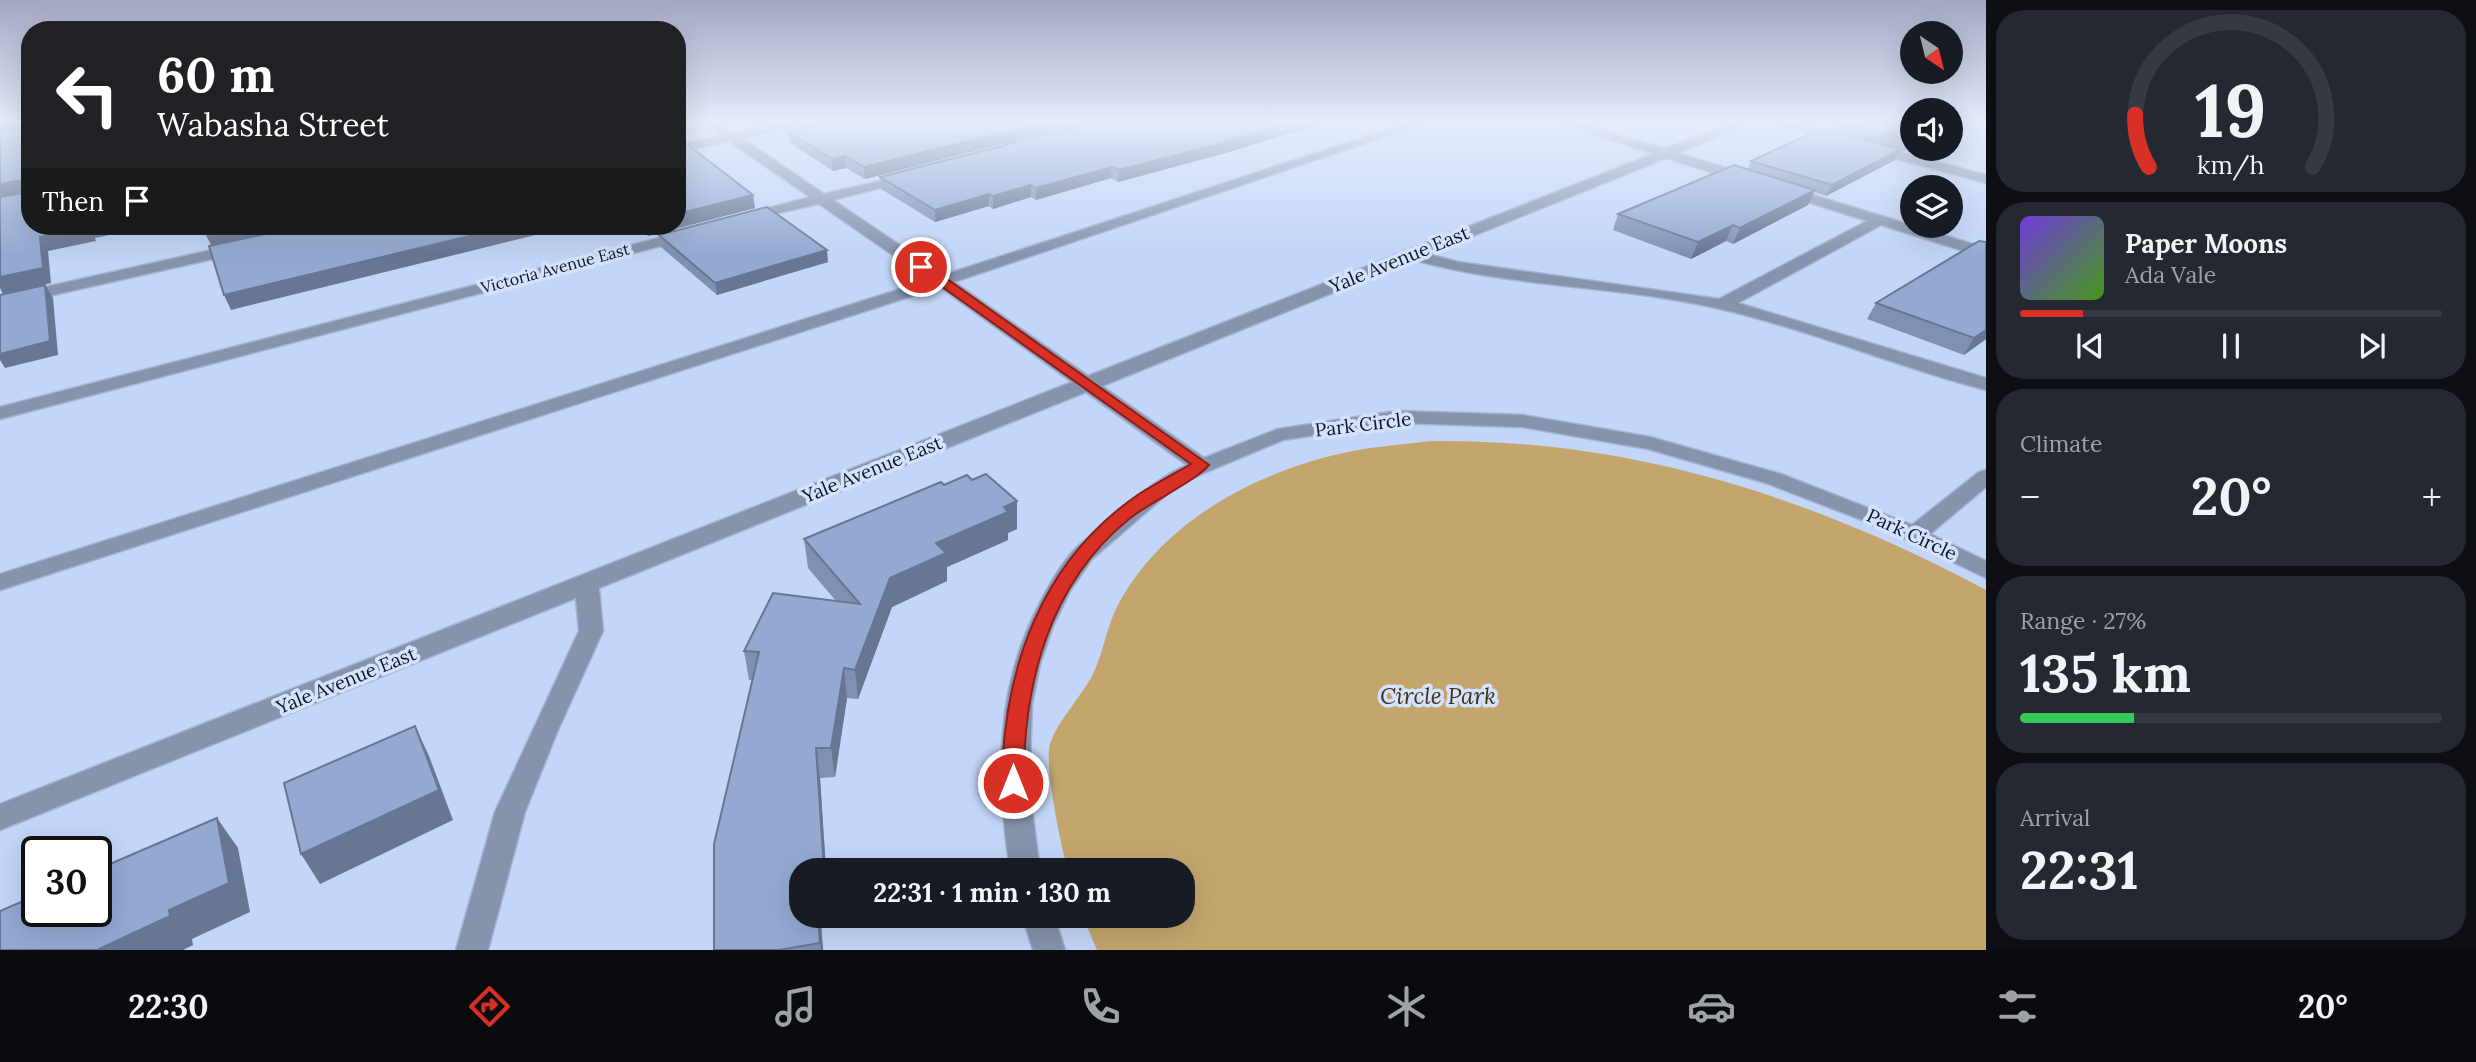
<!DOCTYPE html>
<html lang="en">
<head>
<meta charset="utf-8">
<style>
  :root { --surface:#171b24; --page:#242831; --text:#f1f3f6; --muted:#9ea1a6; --line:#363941; --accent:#d93025 }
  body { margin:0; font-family:Lora,serif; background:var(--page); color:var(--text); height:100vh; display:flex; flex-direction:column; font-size:26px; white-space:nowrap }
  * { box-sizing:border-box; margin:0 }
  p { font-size:23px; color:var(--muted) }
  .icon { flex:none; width:38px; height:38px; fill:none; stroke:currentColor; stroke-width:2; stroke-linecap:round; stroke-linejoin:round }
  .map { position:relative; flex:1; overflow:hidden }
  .drawer { display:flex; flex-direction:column; gap:10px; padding:10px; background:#0d0f14; width:490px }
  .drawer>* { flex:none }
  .guide { position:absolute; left:21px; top:21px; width:665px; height:214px; border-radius:28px; box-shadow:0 7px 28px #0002; background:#202124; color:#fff; overflow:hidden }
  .needle { width:46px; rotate:145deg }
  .fabs { position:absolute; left:1900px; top:21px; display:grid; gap:14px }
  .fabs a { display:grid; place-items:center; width:63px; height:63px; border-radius:50%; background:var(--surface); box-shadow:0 7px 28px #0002; font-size:35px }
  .speed { position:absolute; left:21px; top:836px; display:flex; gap:14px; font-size:35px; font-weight:700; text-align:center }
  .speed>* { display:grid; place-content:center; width:91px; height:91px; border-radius:50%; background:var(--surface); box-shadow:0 7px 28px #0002; line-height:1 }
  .speed .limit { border:4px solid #111; border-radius:10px; background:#fff; color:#111 }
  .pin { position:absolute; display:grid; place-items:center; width:60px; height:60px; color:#fff; margin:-30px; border:4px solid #fff; border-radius:50%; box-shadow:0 2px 7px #0007 }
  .me { position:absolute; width:77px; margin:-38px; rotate:0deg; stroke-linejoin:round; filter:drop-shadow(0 0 5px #0008) }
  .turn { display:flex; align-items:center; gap:24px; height:147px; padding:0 21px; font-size:32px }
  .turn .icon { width:91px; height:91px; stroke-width:2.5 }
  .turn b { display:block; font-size:49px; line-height:60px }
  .then { display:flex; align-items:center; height:66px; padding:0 21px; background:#0003; gap:14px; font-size:26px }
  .big { font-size:52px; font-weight:700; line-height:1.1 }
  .drawer .card { flex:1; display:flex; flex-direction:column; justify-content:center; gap:10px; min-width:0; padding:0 24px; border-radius:28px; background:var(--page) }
  .drawer .dial { align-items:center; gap:0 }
  .dial svg { height:182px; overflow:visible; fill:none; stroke:var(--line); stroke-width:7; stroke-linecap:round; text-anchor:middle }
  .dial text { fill:var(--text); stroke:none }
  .song { display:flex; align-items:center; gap:21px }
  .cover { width:84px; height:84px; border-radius:10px; background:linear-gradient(135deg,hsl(260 70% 55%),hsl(100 70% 35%)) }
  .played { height:7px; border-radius:4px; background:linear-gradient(90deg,var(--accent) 15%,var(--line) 15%) }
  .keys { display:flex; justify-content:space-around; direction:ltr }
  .heat { display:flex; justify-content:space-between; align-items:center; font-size:38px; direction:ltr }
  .charge { height:10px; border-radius:5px; background:linear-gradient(90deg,#34c759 27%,var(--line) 0) }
  .trip { position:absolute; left:789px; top:858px; width:406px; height:70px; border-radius:28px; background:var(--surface); box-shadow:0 7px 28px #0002; font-weight:700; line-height:70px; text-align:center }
  .menu { display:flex; height:112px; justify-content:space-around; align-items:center; background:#090b0e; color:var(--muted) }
  .menu .icon { width:49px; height:49px }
  .menu .on { color:var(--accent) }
  .menu b { font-size:32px; color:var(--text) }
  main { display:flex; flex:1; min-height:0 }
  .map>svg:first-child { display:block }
  .green { fill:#c4a66d }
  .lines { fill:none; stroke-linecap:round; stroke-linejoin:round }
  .minor-casing { stroke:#a3b3d2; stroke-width:3 }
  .minor { fill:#8693ad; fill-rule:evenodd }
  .wall { fill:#7e91b5 }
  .shaded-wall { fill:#677693 }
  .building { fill:#93a9d2; stroke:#677693; stroke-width:2 }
  .route { fill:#d93025; stroke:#8d1f18; stroke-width:2 }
  .labels { text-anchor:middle; stroke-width:7; stroke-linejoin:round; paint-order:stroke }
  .far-street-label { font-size:16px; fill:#0f1726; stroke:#d5e2fd }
  .street-label { font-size:19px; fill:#0f1726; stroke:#d5e2fd }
  .near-park-label { font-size:23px; font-style:italic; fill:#423417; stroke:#d5e2fd }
</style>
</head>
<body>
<main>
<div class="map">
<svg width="1986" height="950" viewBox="0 0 1986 950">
  <rect width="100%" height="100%" fill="#c3d5f8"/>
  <path class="green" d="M1432 441C1631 439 1812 497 1986 590V950H1097L1082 915H1183V870H1068C1061 847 1044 765 1050 744 1058 720 1083 695 1094 672 1103 652 1106 631 1115 611 1158 522 1260 469 1353 451 1379 446 1406 444 1432 441Z"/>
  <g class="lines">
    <g class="minor-casing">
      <g id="minor">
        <path d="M703 122H717L733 133 784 122H805L803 125 742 138 824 194 911 174V180L833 200 944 275 1411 122H1428L954 282 1088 376 1653 154 1559 122H1576L1665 149 1735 122H1751L1678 153 1752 176V182H1742L1666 158 1428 254 1458 262 1719 299 1867 221 1779 193 1777 190 1784 186 1986 248V258L1881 225 1738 303 1986 378V390C1900 368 1818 333 1733 312 1628 285 1518 289 1414 260L1102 386 1204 458 1278 429 1397 411 1523 415 1650 437 1781 474 1912 525 1979 472 1986 470V487L1930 534 1986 561V578L1880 527 1766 483 1648 449 1523 427 1397 423 1283 440 1180 483 1092 559 1070 591 1053 626 1040 664 1032 704 1029 787 1040 870H1010C996 779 995 688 1039 605 1049 585 1061 563 1077 547 1089 536 1102 527 1114 517 1138 497 1159 477 1187 465L1086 392 599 588 603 631 558 730 525 812 488 950H456L495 812 579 631 576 598 0 830V804L1072 382 940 287 0 590V574L929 280 819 204 742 221V215L810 197 729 141 677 153V145L721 136Z"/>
        <path d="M1769 122H1788L1847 139 1841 143Z"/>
        <path d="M1872 144 1986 175V183L1867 151V145Z"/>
        <path d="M686 231 691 232V238L0 419V407Z"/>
        <path d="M239 244 244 246V252L0 307V297Z"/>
        <path d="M1022 915H1054L1065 950H1033Z"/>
      </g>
    </g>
    <use href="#minor" class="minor"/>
  </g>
  <g class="wall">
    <path d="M830 122H1088L865 179 846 168 833 171 789 142 787 131Z"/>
    <path d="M1096 122H1327L1222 154 1118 182 1111 178 1036 200 1031 197 993 209 989 206 935 222 881 189 880 177Z"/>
    <path d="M1839 122H1913V149H1918L1911 152 1900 150 1895 160 1826 196 1814 192 1808 205 1733 244 1726 241 1691 259 1613 230 1618 214 1748 169 1751 161 1834 131Z"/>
    <path d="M753 195 755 208 648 236 637 226H677Z"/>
    <path d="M659 235 828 262 717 295 661 247Z"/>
    <path d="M1986 242V339L1964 355 1867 319 1876 303Z"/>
    <path d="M972 480 1017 501V529L1008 533V540L947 567V581L892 607 858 699 847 698 835 777 820 778 826 870H802V915H830V916L821 918 823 950H714L752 680H749L744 651 836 601 808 568 804 539 944 485Z"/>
  </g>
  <g class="shaded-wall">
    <path d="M0 122H27L30 126 0 131Z"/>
    <path d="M1045 122H1088L865 179 864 167Z"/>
    <path d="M1293 122H1327L1222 154 1118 182 1119 170Z"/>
    <path d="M1951 122H1961L1951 127Z"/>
    <path d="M1901 149 1895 160 1826 196 1832 185Z"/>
    <path d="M845 156 846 168 833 171 832 159Z"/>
    <path d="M1112 167 1111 178 1036 200V188Z"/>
    <path d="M22 180 30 193 0 197V184Z"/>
    <path d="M1031 185V197L993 209V196Z"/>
    <path d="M1815 190 1808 205 1733 244 1740 228Z"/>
    <path d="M989 194V206L935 222V210Z"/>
    <path d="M753 195 755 208 648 236 646 226H677V214Z"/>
    <path d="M1733 225 1726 241 1691 259 1698 242Z"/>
    <path d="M88 226H153L95 238 96 241 48 251 51 283 3 294 0 288V277L40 237Z"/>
    <path d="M240 226H310L212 247 205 233Z"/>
    <path d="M511 226H572L231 310 224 295Z"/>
    <path d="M827 250 828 262 717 295 715 283Z"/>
    <path d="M45 285 53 298 58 355 5 368 0 360V354Z"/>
    <path d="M1986 330V339L1964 355 1974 338Z"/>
    <path d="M1017 501V529L1008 533V540L947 567V581L892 607 858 699 855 670 890 578 936 543Z"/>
    <path d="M844 668 847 698 835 777 831 748Z"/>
    <path d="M415 726 429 756 453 820 320 884 301 854Z"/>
    <path d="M816 748 820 778 826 870H824Z"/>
    <path d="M217 818 238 848 250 912 192 939 193 945 183 950H97L169 910Z"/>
    <path d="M818 915H820L823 950H821L820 943Z"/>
  </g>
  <g class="building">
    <path d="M25 122H30V226H88V227L40 237 43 268 0 277V197L23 193 25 183 22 180 0 184V131L24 127Z"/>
    <path d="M830 122H1045L864 167 845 156 832 159 787 131Z"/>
    <path d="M1096 122H1293L1224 143 1119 170 1112 167 1036 188 1031 185 993 196 989 194 935 210 880 177Z"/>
    <path d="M1839 122H1913V141Z"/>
    <path d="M1823 128 1901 149 1832 185 1751 161Z"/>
    <path d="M683 141 753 195 677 214V142Z"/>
    <path d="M1734 165 1815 190 1740 228 1733 225 1698 242 1618 214Z"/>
    <path d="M767 207 827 250 715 283 659 235Z"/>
    <path d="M203 226H240L205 233Z"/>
    <path d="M303 226H511L224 295 209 246Z"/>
    <path d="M1979 241 1986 242V330L1974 338 1876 303Z"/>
    <path d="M45 285 50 341 0 354V295Z"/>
    <path d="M986 474 1017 501 1004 507 1008 512 936 543 946 553 890 578 855 670 844 668 831 748H816L824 870H802V915H818L820 943 779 950H714V844L759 652 744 651 773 593 860 604 804 539 941 482 944 485 967 475 972 480Z"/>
    <path d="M415 726 439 790 301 854 284 783Z"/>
    <path d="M217 818 229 883 169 910 170 916 97 950H0V911L37 895V912H96V870Z"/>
  </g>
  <linearGradient id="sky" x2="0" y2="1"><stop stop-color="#a4a7c4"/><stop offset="0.48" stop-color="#e4ecfc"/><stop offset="1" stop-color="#e4ecfc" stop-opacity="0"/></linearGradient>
  <rect width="1986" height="255" fill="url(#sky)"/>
  <path class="route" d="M917 264H926L1209 465C1196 481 1150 502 1129 519 1049 584 1023 684 1024 783L1021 789 1013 792 1005 789 1002 783C1003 669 1041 561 1139 494 1156 483 1174 474 1191 464L917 269Z"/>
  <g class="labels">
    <g class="far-street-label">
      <text transform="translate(555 268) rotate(-15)" y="6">Victoria Avenue East</text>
    </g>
    <g class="street-label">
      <text transform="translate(1399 259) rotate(-22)" y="7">Yale Avenue East</text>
      <text transform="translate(1363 424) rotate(-7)" y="7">Park Circle</text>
      <text transform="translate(872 469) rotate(-22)" y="7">Yale Avenue East</text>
      <text transform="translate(1912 534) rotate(25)" y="7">Park Circle</text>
      <text transform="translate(346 680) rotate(-22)" y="7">Yale Avenue East</text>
    </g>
    <g class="near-park-label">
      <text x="1438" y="704">Circle Park</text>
    </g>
  </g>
</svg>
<div class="fabs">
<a><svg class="needle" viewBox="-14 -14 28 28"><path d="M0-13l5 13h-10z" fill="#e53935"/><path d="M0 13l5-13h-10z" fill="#9ea1a6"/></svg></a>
<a><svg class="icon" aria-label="sound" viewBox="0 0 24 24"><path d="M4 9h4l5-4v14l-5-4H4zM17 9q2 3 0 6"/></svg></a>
<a><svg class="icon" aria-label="layers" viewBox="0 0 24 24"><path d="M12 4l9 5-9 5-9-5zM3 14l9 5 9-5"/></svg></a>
</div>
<div class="speed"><div class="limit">30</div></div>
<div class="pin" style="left:921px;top:267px;background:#d93025"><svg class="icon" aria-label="arrive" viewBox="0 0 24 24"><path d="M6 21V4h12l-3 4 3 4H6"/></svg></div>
<svg class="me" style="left:1013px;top:783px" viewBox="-20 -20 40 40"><circle r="17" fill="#d93025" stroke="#fff" stroke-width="3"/><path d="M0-11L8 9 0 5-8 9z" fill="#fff"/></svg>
<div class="trip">22:31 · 1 min · 130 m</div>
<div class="guide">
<div class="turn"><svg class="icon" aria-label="left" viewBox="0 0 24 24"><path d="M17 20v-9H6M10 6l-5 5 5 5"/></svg><div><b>60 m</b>Wabasha Street</div></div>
<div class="then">Then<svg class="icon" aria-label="arrive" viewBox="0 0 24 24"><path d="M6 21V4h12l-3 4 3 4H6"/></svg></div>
</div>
</div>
<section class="drawer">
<div class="card dial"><svg viewBox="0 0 100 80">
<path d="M14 69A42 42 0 1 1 86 69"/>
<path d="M14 69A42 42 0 0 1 8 46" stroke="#d93025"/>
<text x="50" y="56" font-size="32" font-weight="700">19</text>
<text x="50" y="72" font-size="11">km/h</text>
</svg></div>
<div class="card">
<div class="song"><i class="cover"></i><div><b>Paper Moons</b><p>Ada Vale</p></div></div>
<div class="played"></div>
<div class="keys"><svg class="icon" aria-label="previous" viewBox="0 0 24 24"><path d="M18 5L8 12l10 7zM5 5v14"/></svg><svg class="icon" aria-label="pause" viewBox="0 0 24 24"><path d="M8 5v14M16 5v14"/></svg><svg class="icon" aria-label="next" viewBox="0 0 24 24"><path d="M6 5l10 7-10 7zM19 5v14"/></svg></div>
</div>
<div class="card"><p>Climate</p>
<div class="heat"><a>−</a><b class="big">20°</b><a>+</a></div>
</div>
<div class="card"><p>Range · 27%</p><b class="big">135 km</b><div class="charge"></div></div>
<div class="card"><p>Arrival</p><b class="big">22:31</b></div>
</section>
</main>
<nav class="menu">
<b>22:30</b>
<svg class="icon on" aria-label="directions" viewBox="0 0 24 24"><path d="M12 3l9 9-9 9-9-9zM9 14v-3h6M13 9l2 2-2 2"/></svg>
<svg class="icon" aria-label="music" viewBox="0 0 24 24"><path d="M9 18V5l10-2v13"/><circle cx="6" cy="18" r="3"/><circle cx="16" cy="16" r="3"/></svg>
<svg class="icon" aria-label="phone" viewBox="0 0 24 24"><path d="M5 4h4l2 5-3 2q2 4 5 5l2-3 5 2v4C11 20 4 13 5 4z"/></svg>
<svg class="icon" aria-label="climate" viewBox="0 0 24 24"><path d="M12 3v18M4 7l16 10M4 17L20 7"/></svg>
<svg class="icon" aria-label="car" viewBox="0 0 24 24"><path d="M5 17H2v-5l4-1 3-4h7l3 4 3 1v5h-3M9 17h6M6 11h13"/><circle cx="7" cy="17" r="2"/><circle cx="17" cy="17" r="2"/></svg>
<svg class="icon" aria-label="filters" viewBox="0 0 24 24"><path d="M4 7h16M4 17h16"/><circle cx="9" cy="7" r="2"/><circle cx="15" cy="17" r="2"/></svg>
<b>20°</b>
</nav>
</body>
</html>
